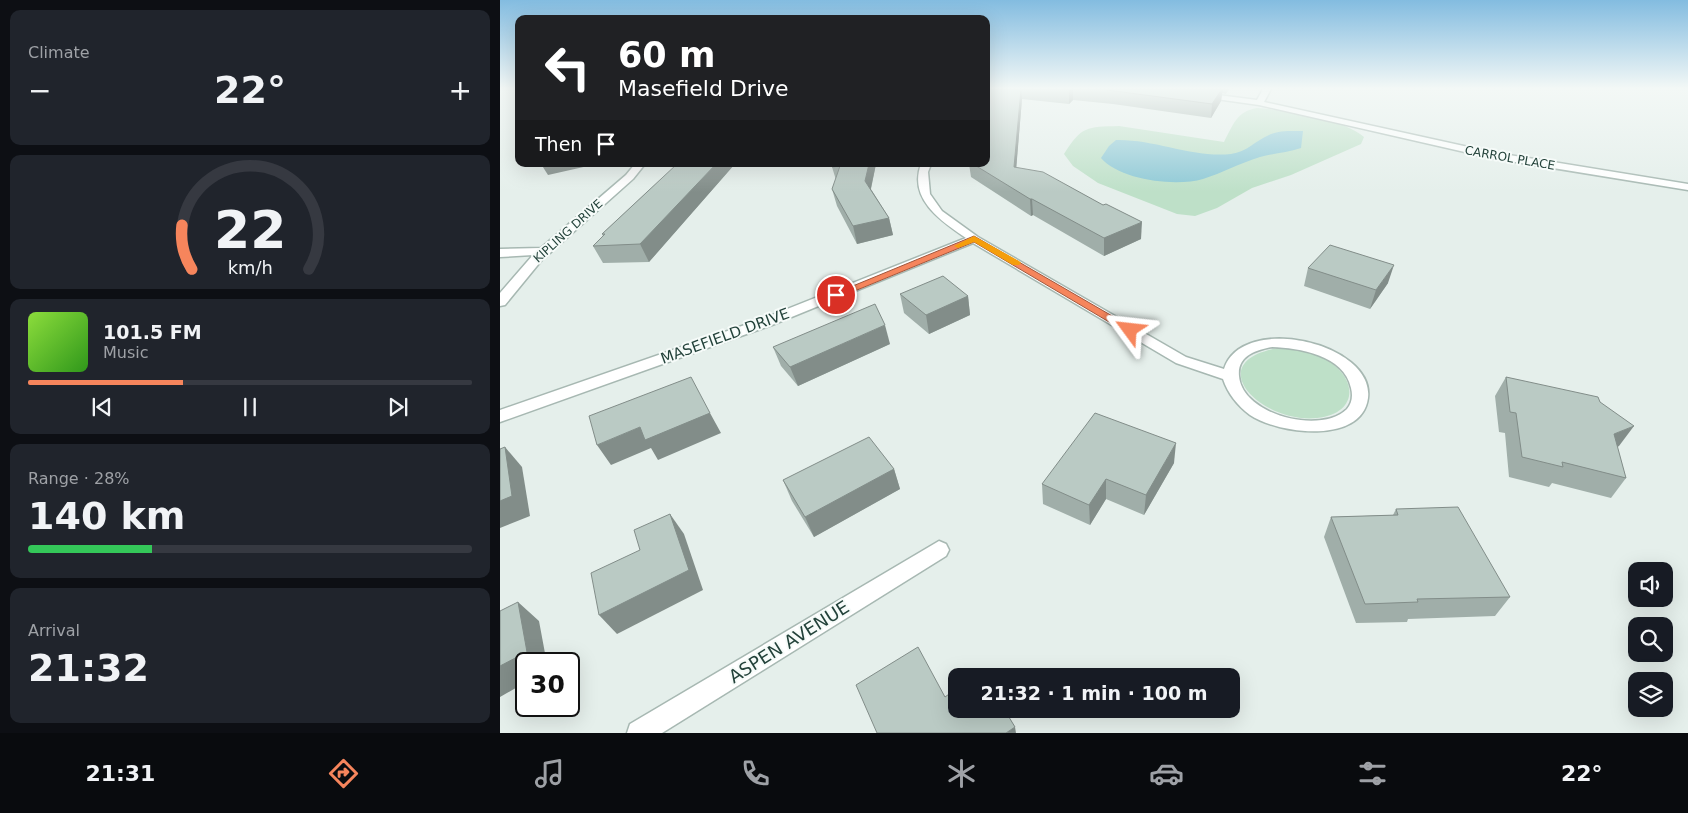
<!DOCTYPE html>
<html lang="en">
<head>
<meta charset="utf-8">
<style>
  :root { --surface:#171b24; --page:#20242c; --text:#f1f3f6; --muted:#9ea1a6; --line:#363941; --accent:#f6855c }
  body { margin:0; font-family:"DejaVu Sans",sans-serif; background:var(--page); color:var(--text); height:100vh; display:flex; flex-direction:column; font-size:19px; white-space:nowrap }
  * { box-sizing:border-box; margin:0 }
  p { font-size:16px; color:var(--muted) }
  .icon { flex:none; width:28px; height:28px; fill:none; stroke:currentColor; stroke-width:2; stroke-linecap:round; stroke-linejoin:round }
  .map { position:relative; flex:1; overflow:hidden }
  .panel { display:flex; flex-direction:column; gap:10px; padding:10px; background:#0d0f14; width:500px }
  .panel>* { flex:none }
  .banner { position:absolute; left:15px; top:15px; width:475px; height:152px; border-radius:10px; box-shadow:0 5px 20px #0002; background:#202124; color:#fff; overflow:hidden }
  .controls { position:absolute; left:1128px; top:562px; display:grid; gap:10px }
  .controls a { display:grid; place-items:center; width:45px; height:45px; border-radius:10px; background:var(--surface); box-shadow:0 5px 20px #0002; font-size:25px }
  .speed { position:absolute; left:15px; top:652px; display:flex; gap:10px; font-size:25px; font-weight:700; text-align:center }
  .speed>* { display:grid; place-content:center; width:65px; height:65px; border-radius:50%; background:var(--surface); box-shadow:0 5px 20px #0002; line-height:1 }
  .speed .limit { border:2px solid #111; border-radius:8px; background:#fff; color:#111 }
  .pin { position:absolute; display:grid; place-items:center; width:42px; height:42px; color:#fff; margin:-21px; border:2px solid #fff; border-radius:50%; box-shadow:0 1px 5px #0007 }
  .me { position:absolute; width:55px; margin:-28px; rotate:300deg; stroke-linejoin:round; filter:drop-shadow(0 0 4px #0008) }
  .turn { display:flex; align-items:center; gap:18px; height:105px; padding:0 20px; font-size:22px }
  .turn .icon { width:65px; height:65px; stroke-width:2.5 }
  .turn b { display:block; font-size:35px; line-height:42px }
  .then { display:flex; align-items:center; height:48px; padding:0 20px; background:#0003; gap:10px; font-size:19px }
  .big { font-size:38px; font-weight:800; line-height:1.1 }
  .panel .tile { flex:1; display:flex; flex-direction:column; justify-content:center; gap:8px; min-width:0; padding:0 18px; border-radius:10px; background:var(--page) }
  .panel .dial { align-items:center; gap:0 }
  .dial svg { height:130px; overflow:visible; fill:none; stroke:var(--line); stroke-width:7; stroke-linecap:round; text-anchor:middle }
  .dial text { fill:var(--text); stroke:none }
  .song { display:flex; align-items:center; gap:15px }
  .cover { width:60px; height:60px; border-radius:8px; background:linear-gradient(135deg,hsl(90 70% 55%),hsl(110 70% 35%)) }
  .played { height:5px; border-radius:2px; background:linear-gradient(90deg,var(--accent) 35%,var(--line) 35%) }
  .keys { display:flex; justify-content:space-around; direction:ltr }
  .heat { display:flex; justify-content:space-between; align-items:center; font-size:28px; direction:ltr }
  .charge { height:8px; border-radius:4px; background:linear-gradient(90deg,#34c759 28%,var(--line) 0) }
  .trip { position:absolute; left:448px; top:668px; width:292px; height:50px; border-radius:10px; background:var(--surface); box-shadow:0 5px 20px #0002; font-weight:800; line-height:50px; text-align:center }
  .tabs { display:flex; height:80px; justify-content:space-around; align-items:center; background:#090b0e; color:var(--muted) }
  .tabs .icon { width:35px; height:35px }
  .tabs .current { color:var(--accent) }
  .tabs b { font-size:22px; color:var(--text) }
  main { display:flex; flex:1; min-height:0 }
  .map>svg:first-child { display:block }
  .green { fill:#bee0c8 }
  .water { fill:#8dc8d5 }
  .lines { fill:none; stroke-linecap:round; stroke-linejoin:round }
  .minor-casing { stroke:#a7b8b2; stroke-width:3 }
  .minor { fill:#fff; fill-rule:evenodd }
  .wall { fill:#a0aea9 }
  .shaded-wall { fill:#828d89 }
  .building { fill:#bacac4; stroke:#828d89 }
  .route { fill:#f6855c; stroke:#a0563c }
  .slow { fill:#f59e0b }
  .labels { text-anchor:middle; stroke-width:4; stroke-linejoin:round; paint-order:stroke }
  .far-street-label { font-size:12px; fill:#23423a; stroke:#f6fbf9 }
  .street-label { font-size:15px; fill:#23423a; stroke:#f6fbf9 }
  .near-street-label { font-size:18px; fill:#23423a; stroke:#f6fbf9 }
</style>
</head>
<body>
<main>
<section class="panel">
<div class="tile"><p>Climate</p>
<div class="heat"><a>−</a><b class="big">22°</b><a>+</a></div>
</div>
<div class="tile dial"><svg viewBox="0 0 100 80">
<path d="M14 69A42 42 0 1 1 86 69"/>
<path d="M14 69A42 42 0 0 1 8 42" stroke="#f6855c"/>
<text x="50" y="56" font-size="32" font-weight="700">22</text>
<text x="50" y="72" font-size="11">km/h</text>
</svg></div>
<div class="tile">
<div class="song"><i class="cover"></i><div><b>101.5 FM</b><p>Music</p></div></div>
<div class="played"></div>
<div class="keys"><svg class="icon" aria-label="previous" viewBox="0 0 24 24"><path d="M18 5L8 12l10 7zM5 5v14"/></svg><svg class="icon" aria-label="pause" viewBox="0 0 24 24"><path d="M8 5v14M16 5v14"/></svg><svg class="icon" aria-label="next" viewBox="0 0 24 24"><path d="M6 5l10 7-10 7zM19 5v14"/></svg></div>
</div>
<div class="tile"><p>Range · 28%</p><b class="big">140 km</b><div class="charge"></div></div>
<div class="tile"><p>Arrival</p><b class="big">21:32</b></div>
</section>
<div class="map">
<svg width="1188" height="733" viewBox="0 0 1188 733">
  <rect width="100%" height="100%" fill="#e5efeb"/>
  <g class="green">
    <path d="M757 108C786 110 842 118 864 137L861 144 791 175 752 188 717 208 695 216 677 214 598 183 573 166 564 154C582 126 586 127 619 126L724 142C733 125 737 111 757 108Z"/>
    <path d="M778 348C796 349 815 351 830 362 859 382 856 414 817 418 762 424 699 362 778 348Z"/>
  </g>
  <path class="water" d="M803 131 801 148C787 153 774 153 760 157 740 163 722 173 703 179 675 187 620 180 601 158L609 146 616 140C655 139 692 158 731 154 747 152 755 141 769 135 779 130 793 131 803 131Z"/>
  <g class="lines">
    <g class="minor-casing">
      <g id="minor">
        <path d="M763 89H771L764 102 991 152 1188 184V190L991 158 759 105 702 97 698 95 702 93 757 100Z"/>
        <path d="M135 164H145L133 179 41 261 5 305 0 306V293L33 255 0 257V249L41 248 126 175Z"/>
        <path d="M421 164H431L428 172 430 194 442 211 478 237 686 357 724 369C742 312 875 343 868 398 862 445 778 434 750 415 738 406 728 394 723 379L676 363 473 243 272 325 0 422V410L262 319 466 238C441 221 408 199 421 164ZM772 347C799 348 844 355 851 388 853 396 852 403 847 409 821 435 742 415 739 376 737 356 756 350 772 347Z"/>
        <path d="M439 541 446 544 449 550 446 556 162 733H127L130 724Z"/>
      </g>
    </g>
    <use href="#minor" class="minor"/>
  </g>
  <g class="wall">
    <path d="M488 89H729L726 94 722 93 721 101 711 118 613 104 573 100 569 104 522 99 516 168 641 239 604 256 533 215 531 216 471 177 469 164H486Z"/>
    <path d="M177 164 237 165H234L149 262 103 263 93 246 103 236 102 234Z"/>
    <path d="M333 164H376L371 189 389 218 393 235 357 244 337 206 332 189 336 180 332 167Z"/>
    <path d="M808 268 888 283 870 309 804 286Z"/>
    <path d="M400 294 468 296 470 315 429 334 404 313Z"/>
    <path d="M390 344 298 386 281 366 273 347Z"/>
    <path d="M1006 377 1100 402 1119 446 1117 447 1126 478 1111 498 1052 483 1049 487 1009 477 1005 433 999 432 995 396Z"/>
    <path d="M674 463 644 515 606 499 590 525 543 504 542 484Z"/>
    <path d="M394 469 400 489 314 537 292 501 283 480Z"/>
    <path d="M896 509 1010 597 995 616 908 619 907 622 856 623 824 537 831 517 893 515Z"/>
  </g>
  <g class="shaded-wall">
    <path d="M521 89 522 99 515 183 514 167Z"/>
    <path d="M570 89H573V100L569 104V90Z"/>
    <path d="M722 89H723L721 101 711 118 712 104Z"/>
    <path d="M41 164H88V166L48 175Z"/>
    <path d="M216 164H238L237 165H234L149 262 140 244Z"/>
    <path d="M369 164H376L369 197 365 181Z"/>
    <path d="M530 199H532L533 215 531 216Z"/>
    <path d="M389 218 393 235 357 244 353 226Z"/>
    <path d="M642 222 641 239 604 256V238Z"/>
    <path d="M894 265 888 283 870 309 876 290Z"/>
    <path d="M468 296 470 315 429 334 426 315Z"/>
    <path d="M385 325 390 344 298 386 290 367Z"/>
    <path d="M210 413 221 433 158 460 151 448 111 465 97 445 140 427Z"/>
    <path d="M1134 426 1119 446 1099 454 1114 434Z"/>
    <path d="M676 443 674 463 644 515 646 495Z"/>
    <path d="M5 447 22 467 30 516 0 528V501Z"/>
    <path d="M394 469 400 489 314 537 305 517Z"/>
    <path d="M606 479V499L590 525 589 505Z"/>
    <path d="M170 514 184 534 203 590 117 634 99 615Z"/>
    <path d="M18 602 39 621 47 664H26V682L0 697V666Z"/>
    <path d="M515 727 516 733H506Z"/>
  </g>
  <g class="building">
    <path d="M488 89H521L514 167 543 172 603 205 606 204 642 222 604 238 532 199H530L473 164H486V95Z"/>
    <path d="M600 89H722L712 104Z"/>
    <path d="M19 108V115L16 116Z"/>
    <path d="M177 164H216L140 244 93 246 105 234H102Z"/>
    <path d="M333 164H369L365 181 389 218 353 226 332 189 340 166 332 167Z"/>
    <path d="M830 245 894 265 876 290 808 268Z"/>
    <path d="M443 276 468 296 426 315 400 294Z"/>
    <path d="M375 304 385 325 290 367 273 347Z"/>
    <path d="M191 377 210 413 145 440 140 427 97 445 89 416Z"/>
    <path d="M1006 377 1098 397 1100 402 1134 426 1114 434 1126 478 1062 462 1063 467 1022 457 1016 413 1010 412Z"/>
    <path d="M595 413 676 443 646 495 606 479 589 505 542 484Z"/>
    <path d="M369 437 394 469 305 517 283 480Z"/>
    <path d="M5 447 12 496 0 501V449Z"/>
    <path d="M958 507 1010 597 917 599 918 602 865 604 831 517 898 515 896 509Z"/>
    <path d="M170 514 189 570 99 615 91 573 140 550 134 530Z"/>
    <path d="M18 602 27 652 0 666V611Z"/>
    <path d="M418 647 445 697 456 689V709H504L515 727 506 733H377L356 685Z"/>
  </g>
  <linearGradient id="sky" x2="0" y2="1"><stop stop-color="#83bce0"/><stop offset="0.46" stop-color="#f3f8f6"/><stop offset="1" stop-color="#f3f8f6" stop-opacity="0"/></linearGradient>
  <rect width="1188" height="192" fill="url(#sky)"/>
  <path class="route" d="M474 236 633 328 635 330 630 333 626 332 474 242 340 297 336 298 331 295Z"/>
  <path class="slow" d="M474 236 519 261 521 263 519 265H513L474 242 458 248 454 246Z"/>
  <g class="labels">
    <g class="far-street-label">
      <text transform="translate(1010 158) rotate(10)" y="4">CARROL PLACE</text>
      <text transform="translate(68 231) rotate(-42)" y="4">KIPLING DRIVE</text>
    </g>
    <g class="street-label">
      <text transform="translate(225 336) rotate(-20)" y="5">MASEFIELD DRIVE</text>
    </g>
    <g class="near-street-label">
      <text transform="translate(289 642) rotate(-32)" y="6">ASPEN AVENUE</text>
    </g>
  </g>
</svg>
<div class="controls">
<a><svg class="icon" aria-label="sound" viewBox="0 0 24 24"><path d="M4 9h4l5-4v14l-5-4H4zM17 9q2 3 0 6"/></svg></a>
<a><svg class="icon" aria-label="search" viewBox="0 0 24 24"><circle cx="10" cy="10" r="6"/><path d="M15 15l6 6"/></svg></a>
<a><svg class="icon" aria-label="layers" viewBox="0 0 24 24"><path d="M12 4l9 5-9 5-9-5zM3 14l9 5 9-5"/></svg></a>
</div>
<div class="speed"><div class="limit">30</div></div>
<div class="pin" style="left:336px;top:295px;background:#d93025"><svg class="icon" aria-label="arrive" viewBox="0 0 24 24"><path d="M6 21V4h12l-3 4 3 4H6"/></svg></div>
<svg class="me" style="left:630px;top:330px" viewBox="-20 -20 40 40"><path d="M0-17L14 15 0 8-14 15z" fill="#f6855c" stroke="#fff" stroke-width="4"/></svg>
<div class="trip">21:32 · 1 min · 100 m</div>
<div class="banner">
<div class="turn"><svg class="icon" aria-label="left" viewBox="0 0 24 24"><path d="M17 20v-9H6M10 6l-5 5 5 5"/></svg><div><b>60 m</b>Masefield Drive</div></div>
<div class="then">Then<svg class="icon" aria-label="arrive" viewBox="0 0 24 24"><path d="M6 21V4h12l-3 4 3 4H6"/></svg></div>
</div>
</div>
</main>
<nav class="tabs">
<b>21:31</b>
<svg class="icon current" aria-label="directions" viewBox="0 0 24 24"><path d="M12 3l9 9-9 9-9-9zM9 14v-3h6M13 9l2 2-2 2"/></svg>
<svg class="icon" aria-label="music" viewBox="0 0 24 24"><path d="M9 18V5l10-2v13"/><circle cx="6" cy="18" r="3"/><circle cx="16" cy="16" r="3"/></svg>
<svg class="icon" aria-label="phone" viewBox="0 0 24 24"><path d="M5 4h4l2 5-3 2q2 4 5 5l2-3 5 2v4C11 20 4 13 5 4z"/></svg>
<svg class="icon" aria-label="climate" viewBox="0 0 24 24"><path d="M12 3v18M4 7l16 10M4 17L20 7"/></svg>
<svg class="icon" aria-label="car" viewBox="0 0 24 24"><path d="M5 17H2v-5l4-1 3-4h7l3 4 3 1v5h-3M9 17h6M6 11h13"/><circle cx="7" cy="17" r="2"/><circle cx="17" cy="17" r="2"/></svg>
<svg class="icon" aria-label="filters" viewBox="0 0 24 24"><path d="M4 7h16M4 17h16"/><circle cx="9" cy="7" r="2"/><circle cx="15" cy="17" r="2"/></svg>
<b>22°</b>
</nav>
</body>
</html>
